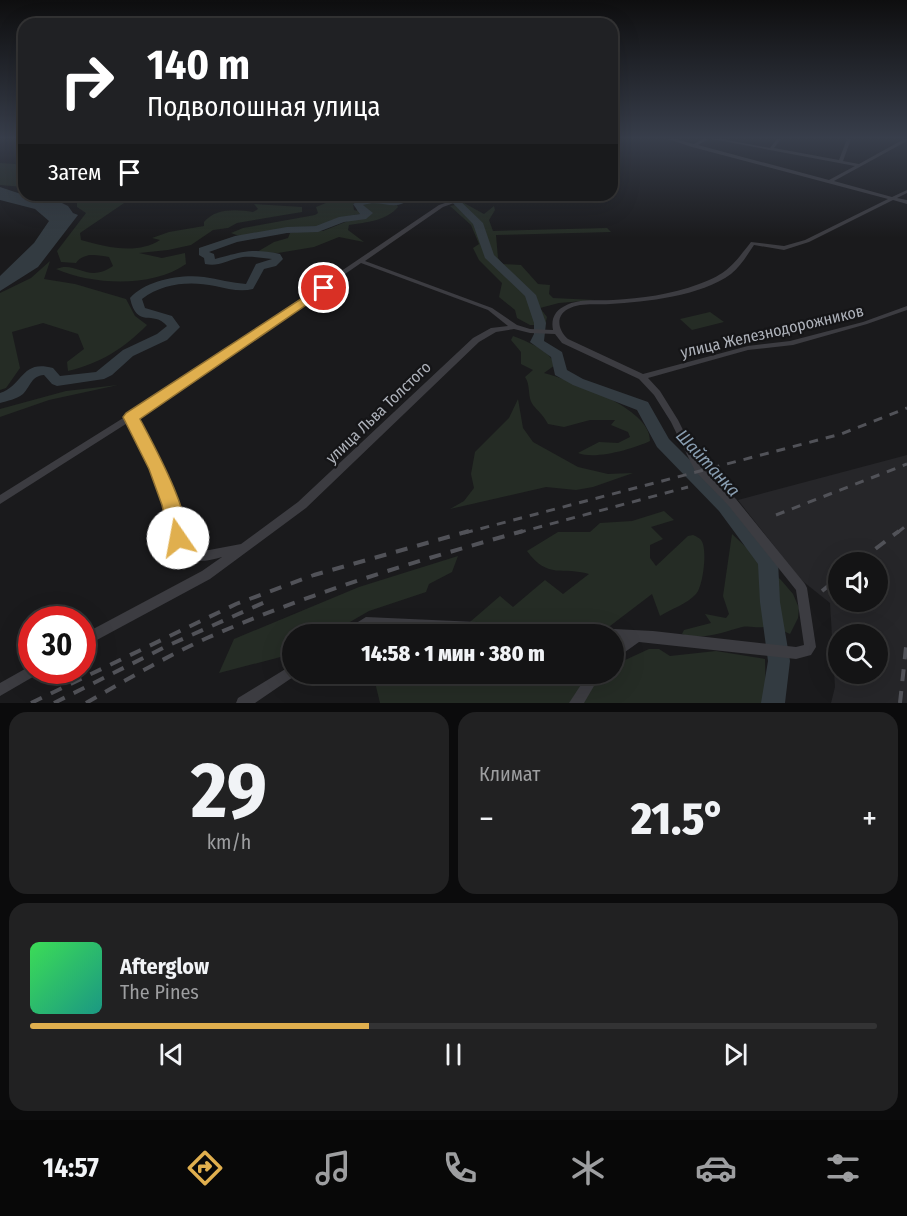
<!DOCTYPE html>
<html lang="ru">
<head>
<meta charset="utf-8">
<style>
  :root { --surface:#141415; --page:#212122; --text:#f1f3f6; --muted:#9d9ea0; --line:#333334; --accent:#e0af4e }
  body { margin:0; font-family:"Fira Sans Condensed",sans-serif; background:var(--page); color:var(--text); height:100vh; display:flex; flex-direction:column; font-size:22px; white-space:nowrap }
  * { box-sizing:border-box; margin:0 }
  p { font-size:20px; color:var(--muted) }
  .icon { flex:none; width:33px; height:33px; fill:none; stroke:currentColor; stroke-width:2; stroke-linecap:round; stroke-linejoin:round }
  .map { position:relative; height:703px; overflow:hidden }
  .sheet { display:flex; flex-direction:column; gap:9px; padding:9px; background:#0b0b0c; flex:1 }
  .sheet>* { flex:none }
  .top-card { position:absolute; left:18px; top:18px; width:600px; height:183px; border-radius:18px; box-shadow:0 6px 24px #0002,0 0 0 2px var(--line); background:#202124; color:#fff; overflow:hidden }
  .tools { position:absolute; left:828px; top:552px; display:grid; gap:12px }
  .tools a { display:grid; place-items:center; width:60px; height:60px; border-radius:50%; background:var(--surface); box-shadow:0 6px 24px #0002,0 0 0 2px var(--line); font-size:30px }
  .speed { position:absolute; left:18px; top:606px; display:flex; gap:12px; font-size:30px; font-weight:700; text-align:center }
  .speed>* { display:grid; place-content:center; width:78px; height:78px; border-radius:50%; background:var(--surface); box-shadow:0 6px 24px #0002,0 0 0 2px var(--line); line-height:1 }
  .speed .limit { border:9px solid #d22; background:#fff; color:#111 }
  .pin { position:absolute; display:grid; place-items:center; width:51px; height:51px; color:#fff; margin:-26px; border:3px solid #fff; border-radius:50%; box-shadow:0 2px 6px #0007 }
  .me { position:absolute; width:66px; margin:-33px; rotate:348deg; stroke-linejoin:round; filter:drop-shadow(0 0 4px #0008) }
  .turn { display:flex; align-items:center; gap:21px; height:126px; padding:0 30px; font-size:27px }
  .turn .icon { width:78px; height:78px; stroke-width:2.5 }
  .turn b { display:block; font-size:42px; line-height:51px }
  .then { display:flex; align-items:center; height:57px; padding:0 30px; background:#0003; gap:12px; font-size:22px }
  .big { font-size:45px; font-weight:800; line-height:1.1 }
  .sheet .card { flex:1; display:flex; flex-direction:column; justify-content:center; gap:9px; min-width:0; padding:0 21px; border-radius:18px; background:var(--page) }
  .sheet .dial { align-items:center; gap:0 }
  .dial b { font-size:78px; line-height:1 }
  .song { display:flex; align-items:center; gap:18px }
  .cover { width:72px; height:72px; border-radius:9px; background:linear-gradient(135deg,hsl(130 70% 55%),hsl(170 70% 35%)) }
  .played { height:6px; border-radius:3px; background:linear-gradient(90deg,var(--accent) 40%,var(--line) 40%) }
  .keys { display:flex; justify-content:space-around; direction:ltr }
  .heat { display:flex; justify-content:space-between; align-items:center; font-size:33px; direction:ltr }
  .sheet .tiles { flex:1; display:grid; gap:9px; grid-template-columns:1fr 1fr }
  .card:last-child { grid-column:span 2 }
  .trip { position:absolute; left:282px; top:624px; width:342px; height:60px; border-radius:30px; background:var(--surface); box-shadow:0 6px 24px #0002,0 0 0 2px var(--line); font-weight:800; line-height:60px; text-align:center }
  .tabs { display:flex; height:96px; justify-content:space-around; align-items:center; background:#080808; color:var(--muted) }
  .tabs .icon { width:42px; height:42px }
  .tabs .active { color:var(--accent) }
  .tabs b { font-size:27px; color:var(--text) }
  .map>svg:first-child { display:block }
  .built { fill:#262629; fill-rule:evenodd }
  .green { fill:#252c25 }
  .water { fill:#333b41 }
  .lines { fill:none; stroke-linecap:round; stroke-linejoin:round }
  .river { fill:#333b41; fill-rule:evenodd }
  .street { fill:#3c3c41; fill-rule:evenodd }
  .rail-far1 { stroke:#515258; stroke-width:3; stroke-dasharray:9 8; stroke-linecap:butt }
  .rail { stroke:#515258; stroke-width:4; stroke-dasharray:12 10; stroke-linecap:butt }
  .route { fill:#e0af4e; stroke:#927233; stroke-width:1.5 }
  .labels { text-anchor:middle; stroke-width:4.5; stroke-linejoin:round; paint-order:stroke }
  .street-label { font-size:16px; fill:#aeb2ba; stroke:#151517 }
  .water-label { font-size:18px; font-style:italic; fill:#899eb1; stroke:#151517 }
</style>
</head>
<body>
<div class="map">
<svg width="907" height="703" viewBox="0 0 907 703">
  <rect width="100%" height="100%" fill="#1a1a1c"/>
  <path class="built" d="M907 455V703H831L835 687 830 603 800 579 738 500ZM838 562H878V602H838ZM838 634H878V674H838Z"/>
  <g class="green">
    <path d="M0 163 15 164 24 168V187L0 185Z"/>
    <path d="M77 195H136L80 233 81 240C106 247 137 255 160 240L152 238 169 232 204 226V222C215 208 237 209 253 212L258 209 254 204 302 207V212L237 223 228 228 213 230 191 245 168 250 139 253 162 258 185 253 186 264C152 288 93 285 56 269 77 260 87 284 113 266L109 257C97 255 84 252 76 263L61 262 57 251 86 213 77 207Z"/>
    <path d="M337 195H346L341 199C352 203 364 196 376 196L362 198 353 204 354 210 357 211 356 204C372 193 387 204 404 197L405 195H438L430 198 415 197 397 205 398 207C386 221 367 222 349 225L348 230 364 242 339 237 314 247 278 253 257 252 274 242 288 238 290 233 307 230 323 231 363 215 364 213 338 218 318 226 289 228 239 236 231 233 243 228 315 215 318 213 316 207 333 200Z"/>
    <path d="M464 203 484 214 494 206 495 210 489 220 493 231 607 228 611 232 496 235 498 258 503 264 521 265 538 284 550 285 549 294 553 298 595 300 559 303 540 308 547 317 545 325H530L517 318 515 310 499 297 502 283 479 260 473 248 479 244 471 225 450 206Z"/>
    <path d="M50 261 44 279 75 284 126 299 135 316 147 325C123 349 101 363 68 371L67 362 84 349 78 334 43 323 12 332 20 368 6 388 0 390V293L31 278Z"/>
    <path d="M710 312 724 322 692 330 680 319Z"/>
    <path d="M513 336C526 341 550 350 555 365L544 373C569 380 652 408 650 441 633 449 595 460 578 453L599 442 618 443 630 437 628 432 611 425 615 420H590L564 427 548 424C544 416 538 411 533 405 527 397 531 385 525 377L533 370 521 364V352L511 340Z"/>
    <path d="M118 385 49 400 0 417V409L66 391Z"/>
    <path d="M518 399 523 428 533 442 578 467 608 474 633 473 593 487 576 490 546 487 450 509 464 501 474 488 471 474 475 452 509 418Z"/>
    <path d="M664 511 674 520 651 527 663 539 650 545V558L656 566 688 536 693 535C694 535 701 539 701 540 708 548 703 587 696 594 687 604 671 609 660 616L652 594 610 626 585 633 463 628 500 596 513 607 545 580 563 594 589 574C563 566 548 580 527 551L558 532H590L600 523 632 521Z"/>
    <path d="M732 534 781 580 793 594 799 608 798 618 790 634 770 625C759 630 752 625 742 627 723 632 702 641 682 634L684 630 711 623 705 614 726 618 729 614 723 596Z"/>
    <path d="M458 556 452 572 429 584 426 592 369 611 329 634H292V654L219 673 234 639 359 587Z"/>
    <path d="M649 649H659L670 656 716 651 765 659 766 703H380L373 674H614V659L623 661Z"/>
  </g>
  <path class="water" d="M0 187 24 195 52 198 68 206 73 213 78 215 38 267 0 291V276L34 243 49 221 35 209 0 200Z"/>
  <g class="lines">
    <g class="river">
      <path d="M404 195H414C396 215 384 198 363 205L373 213 366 219 344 222 318 232 287 233 237 242 209 252 214 254 215 259C242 252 251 248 280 254L283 259 276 266 264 269 253 289C241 292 228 289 215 286 190 281 163 283 142 299L145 308 172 316 180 327 167 340 133 356 112 375 104 379 57 386 52 384 44 375C31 376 31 386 23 394 17 399 7 401 0 403V393C24 385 21 359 53 368L60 376 96 372 123 350 157 334 167 326C153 309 137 330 130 298 146 280 181 274 204 277 218 279 232 283 246 284L256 264 272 259C261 258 248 255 238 258 226 261 218 267 205 264L204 258 199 255V248L235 236 287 227 316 226 339 217 360 214 353 204C370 192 389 207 404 195Z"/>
      <path d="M445 195H454L483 223 494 255 536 295 546 323 544 341 562 352 567 370 583 379 648 402 669 439 731 501 775 555 778 561 780 602 790 661 785 703H761L768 661 760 602 758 564 719 511 657 447 637 410 573 385 555 375 551 357 530 342 534 334V323L525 296 485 258 473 224Z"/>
    </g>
    <g class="street">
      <path d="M668 139H675L694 144 703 139H708L698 145 829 180 855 166 712 139H722L770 148 777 139H781L774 148 839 160 847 139H851L843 161 859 164 904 139H907V141L834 181 892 197 907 190V193L897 198 907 200V204L893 200 809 242 784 250 754 245C747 255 741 266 731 274 701 296 646 302 610 304 596 305 580 302 568 309 555 316 558 330 568 339L643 374 748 346 790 341 863 322 907 306V310L867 324 793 345 748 350 648 378 660 391 678 420 701 466 736 499 805 584 807 588 816 647 811 655 796 659 639 642 618 657 614 659V646L620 641H614V634H489L368 629 359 634H343L345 630 366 617 607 628 611 630 614 629 653 631 796 647 804 645 796 590 728 505 695 471 671 422 654 395 639 379 562 343 555 334 530 333 514 329 496 332 479 342 306 508 210 579 82 648V635L202 571 222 557C211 560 197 564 186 558 173 549 171 521 167 507 159 477 143 449 129 422L0 504V495L128 415 439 205 451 201 454 203 443 207 365 261 492 308 517 325 530 329 553 330C551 320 554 312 563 307 577 298 596 301 613 300 641 298 671 295 699 284 727 274 733 265 751 242L784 246 805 240 888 199 692 147ZM361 263 488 310 508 326 491 328 473 338 298 502 241 544 204 551 193 550 188 546 184 535 177 507 169 484 136 418Z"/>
      <path d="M32 665V670H40L38 674 0 696V683Z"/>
      <path d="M292 665V674H297L296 675 255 703H236L238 698Z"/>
      <path d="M588 674H601L584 703H569Z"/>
    </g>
    <g class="rail-far1">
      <path d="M776 515 907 464"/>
      <path d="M464 533 841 434 907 408"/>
      <path d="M517 533 688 487"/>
      <path d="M897 533 907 525"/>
    </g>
    <g class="rail">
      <path d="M858 562 899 531"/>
      <path d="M822 591 838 578"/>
      <path d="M31 703 236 604 314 575 469 531"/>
      <path d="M54 703 167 646 265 602"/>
      <path d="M86 703C126 680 165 657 207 638 309 593 416 561 523 531"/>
      <path d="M900 703 907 638"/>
    </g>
  </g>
  <linearGradient id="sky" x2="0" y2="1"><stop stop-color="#0e0e0f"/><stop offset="0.58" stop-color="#383e4b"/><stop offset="1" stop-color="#383e4b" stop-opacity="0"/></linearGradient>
  <rect width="907" height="238" fill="url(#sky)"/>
  <path class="route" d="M324 284 330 288 328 290 140 419C152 442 196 521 185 544L178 546 171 544 162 505 149 469 123 417 126 413Z"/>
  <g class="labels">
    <g class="street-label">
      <text transform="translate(772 331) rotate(-13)" y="6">улица Железнодорожников</text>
      <text transform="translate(378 412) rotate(-44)" y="6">улица Льва Толстого</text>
    </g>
    <g class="water-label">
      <text transform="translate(708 463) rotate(47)" y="6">Шайтанка</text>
    </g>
  </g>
</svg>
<div class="tools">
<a><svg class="icon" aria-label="sound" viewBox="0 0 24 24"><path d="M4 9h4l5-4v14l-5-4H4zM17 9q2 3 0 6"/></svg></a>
<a><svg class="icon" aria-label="search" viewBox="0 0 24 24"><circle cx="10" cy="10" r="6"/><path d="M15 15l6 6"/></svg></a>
</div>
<div class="speed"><div class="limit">30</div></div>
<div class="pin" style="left:324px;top:288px;background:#d93025"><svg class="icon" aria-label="arrive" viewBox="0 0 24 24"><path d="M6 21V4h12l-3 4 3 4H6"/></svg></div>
<svg class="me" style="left:178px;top:538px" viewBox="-20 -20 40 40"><circle r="19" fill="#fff"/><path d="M0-13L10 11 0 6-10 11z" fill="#e0af4e"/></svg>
<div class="trip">14:58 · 1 мин · 380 m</div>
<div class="top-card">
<div class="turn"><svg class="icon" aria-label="right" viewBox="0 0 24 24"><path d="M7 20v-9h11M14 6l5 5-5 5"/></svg><div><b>140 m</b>Подволошная улица</div></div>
<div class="then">Затем<svg class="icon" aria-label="arrive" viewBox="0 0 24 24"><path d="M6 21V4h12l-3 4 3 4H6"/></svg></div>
</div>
</div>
<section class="sheet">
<div class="tiles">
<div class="card dial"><b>29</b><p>km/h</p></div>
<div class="card"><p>Климат</p>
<div class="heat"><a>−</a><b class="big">21.5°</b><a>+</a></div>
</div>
<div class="card">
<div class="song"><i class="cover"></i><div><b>Afterglow</b><p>The Pines</p></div></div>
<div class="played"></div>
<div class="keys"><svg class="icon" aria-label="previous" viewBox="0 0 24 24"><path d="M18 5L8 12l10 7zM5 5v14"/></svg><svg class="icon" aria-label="pause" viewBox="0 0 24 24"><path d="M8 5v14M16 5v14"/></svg><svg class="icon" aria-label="next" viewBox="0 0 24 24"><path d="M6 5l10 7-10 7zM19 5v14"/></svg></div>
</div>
</div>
</section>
<nav class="tabs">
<b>14:57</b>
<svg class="icon active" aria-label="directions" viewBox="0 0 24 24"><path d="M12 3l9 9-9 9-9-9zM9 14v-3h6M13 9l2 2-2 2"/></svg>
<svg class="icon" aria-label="music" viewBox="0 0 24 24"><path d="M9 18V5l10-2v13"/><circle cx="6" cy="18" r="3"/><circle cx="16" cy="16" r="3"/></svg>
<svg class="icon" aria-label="phone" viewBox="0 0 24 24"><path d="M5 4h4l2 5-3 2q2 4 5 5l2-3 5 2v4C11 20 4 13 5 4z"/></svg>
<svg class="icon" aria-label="climate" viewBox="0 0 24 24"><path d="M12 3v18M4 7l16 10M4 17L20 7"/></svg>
<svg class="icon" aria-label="car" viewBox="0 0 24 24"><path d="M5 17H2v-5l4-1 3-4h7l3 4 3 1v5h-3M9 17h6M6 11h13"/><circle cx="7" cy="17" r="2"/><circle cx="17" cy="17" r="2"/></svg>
<svg class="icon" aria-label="filters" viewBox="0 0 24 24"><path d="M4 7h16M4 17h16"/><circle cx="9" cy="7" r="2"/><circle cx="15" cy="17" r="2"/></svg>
</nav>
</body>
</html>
